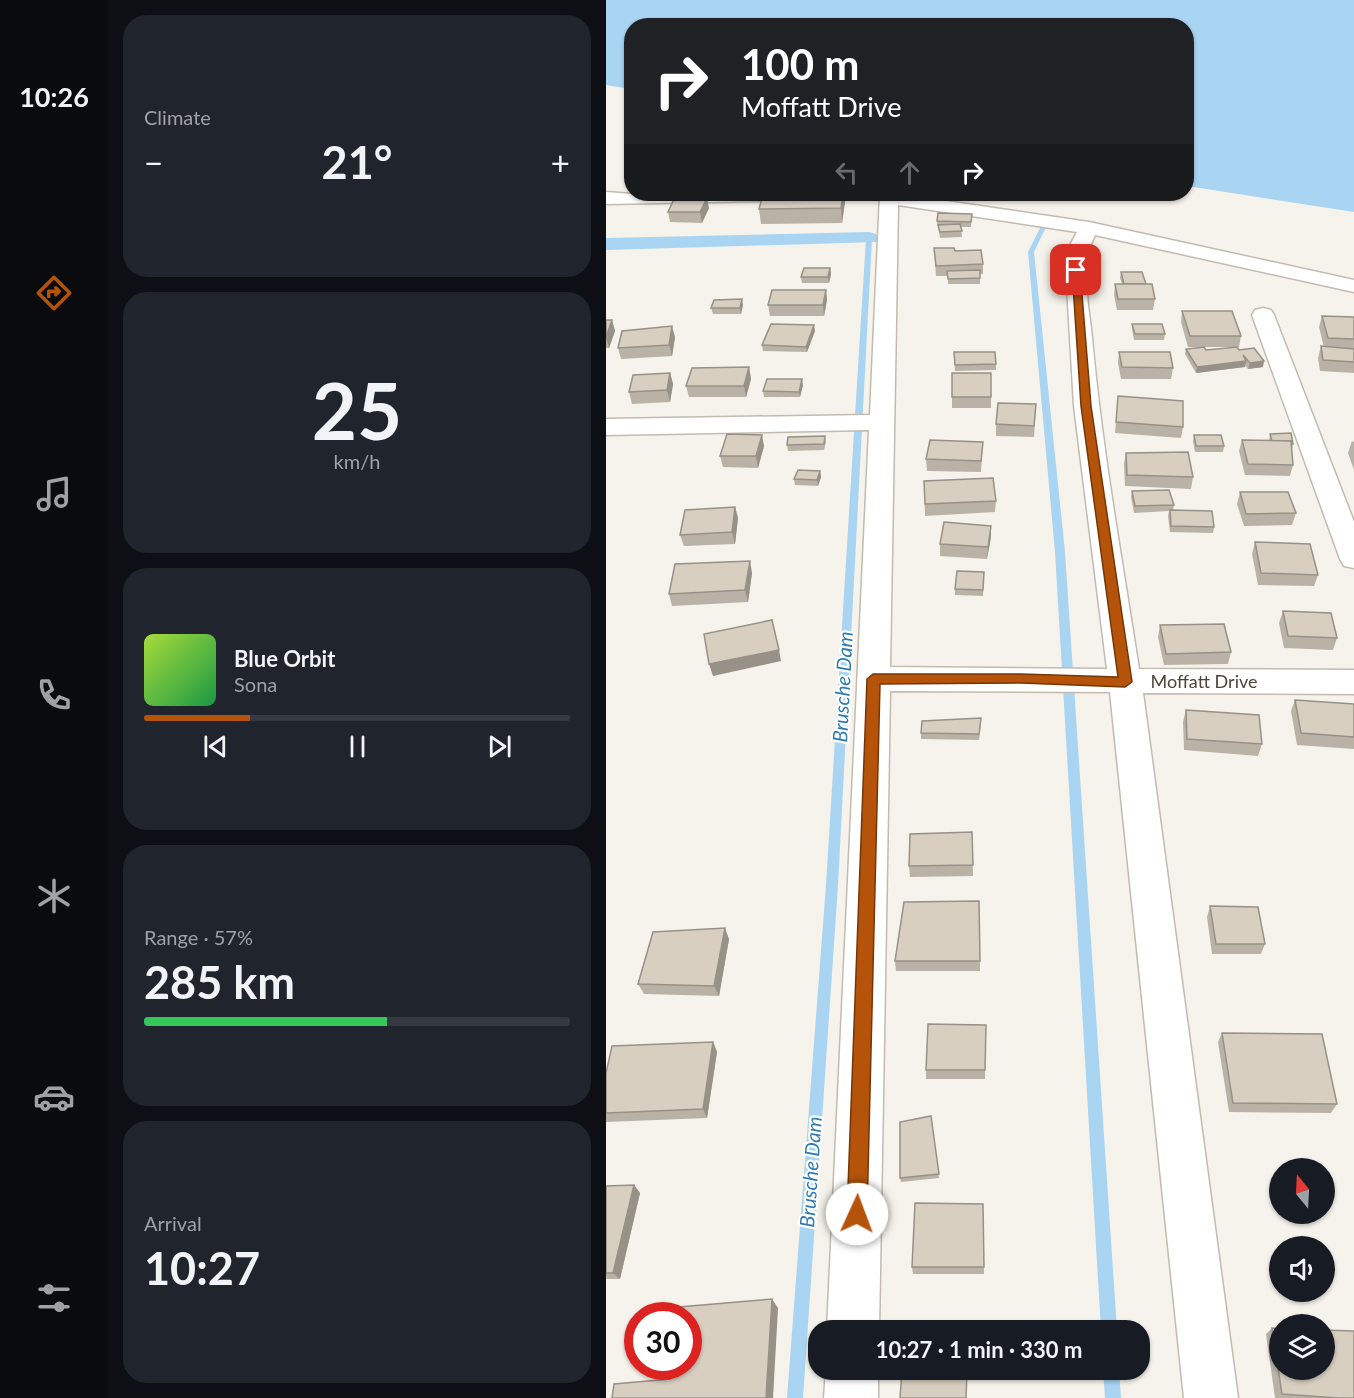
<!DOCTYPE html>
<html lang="en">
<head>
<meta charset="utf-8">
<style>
  :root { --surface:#171b24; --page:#20242c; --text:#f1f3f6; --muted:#9ea1a6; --line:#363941; --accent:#b45309 }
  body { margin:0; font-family:Lato,sans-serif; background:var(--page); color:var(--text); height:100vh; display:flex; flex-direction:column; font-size:22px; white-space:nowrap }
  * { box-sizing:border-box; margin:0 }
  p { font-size:20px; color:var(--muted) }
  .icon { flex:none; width:33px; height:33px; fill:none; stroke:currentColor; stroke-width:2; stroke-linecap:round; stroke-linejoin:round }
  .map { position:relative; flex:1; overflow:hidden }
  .details { display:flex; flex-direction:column; gap:15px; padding:15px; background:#0d0f14; width:498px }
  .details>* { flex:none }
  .guide { position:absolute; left:18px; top:18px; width:570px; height:183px; border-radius:24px; box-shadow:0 2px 4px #0004; background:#202124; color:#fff; overflow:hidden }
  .needle { width:39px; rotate:342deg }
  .tools { position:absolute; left:663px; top:1158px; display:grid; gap:12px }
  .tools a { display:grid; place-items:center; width:66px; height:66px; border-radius:50%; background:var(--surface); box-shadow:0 2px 4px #0004; font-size:30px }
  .speed { position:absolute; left:18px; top:1302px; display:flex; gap:12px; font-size:30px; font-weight:700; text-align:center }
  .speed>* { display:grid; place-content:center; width:78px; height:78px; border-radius:50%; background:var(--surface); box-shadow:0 2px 4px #0004; line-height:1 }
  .speed .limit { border:9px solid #d22; background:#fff; color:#111 }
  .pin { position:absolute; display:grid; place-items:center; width:51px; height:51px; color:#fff; margin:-26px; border-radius:12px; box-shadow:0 3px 9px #0006 }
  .me { position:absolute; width:66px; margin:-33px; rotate:2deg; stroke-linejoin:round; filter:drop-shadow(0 0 4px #0008) }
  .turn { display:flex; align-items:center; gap:21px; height:126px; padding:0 18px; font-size:27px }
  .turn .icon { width:78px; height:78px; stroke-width:2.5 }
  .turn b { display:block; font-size:42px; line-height:51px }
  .lanes { display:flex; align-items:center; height:57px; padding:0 18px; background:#0003; justify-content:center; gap:30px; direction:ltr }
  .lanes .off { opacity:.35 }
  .big { font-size:45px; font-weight:700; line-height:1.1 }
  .details .widget { flex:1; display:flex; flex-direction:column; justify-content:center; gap:9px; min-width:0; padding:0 21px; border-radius:24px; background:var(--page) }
  .details .dial { align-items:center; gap:0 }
  .dial b { font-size:78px; line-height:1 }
  .song { display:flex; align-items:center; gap:18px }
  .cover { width:72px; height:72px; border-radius:9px; background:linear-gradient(135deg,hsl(80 70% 55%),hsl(140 70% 35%)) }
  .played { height:6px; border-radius:3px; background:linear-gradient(90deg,var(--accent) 25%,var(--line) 25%) }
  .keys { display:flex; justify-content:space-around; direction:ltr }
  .heat { display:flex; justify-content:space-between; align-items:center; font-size:33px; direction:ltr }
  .charge { height:9px; border-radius:4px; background:linear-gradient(90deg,#34c759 57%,var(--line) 0) }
  .trip { position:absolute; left:202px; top:1320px; width:342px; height:60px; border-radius:24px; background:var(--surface); box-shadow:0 2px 4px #0004; font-weight:700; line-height:60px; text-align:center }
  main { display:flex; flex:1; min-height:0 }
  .tabs { display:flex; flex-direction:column; width:108px; justify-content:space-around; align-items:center; background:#090b0e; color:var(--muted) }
  .tabs .icon { width:42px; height:42px }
  .tabs .on { color:var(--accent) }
  .tabs b { font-size:27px; color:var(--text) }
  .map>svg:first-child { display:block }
  .water { fill:#a9d4f2 }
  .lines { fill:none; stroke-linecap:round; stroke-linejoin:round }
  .stream { fill:#a9d4f2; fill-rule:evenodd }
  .canal { fill:#a9d4f2; fill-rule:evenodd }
  .minor-casing { stroke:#c2bbae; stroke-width:3 }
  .minor { fill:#fff; fill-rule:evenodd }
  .wall { fill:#bab2a6 }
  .shaded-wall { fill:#979187 }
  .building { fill:#d8cfc1; stroke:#979187; stroke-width:1.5 }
  .route { fill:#b45309; stroke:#753606; stroke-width:1.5 }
  .labels { text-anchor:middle; stroke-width:4.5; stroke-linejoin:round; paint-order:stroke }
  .street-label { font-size:18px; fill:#4b4439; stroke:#fff }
  .water-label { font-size:20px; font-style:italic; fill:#2e7ab2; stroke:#fff }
</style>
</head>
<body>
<main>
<nav class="tabs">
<b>10:26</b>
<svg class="icon on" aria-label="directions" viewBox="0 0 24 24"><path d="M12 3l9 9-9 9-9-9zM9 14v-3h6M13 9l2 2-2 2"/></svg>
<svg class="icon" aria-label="music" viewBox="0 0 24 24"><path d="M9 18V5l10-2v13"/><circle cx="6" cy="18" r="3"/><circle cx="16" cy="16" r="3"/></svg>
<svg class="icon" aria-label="phone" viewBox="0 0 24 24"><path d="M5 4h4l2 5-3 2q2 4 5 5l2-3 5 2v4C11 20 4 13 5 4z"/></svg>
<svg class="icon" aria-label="climate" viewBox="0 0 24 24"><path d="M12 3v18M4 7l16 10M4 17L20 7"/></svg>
<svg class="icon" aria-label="car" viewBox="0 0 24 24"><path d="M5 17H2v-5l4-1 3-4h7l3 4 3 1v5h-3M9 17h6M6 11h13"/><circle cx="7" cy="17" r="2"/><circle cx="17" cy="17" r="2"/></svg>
<svg class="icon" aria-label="filters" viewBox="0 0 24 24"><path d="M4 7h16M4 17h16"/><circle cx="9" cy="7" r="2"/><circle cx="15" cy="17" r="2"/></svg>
</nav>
<section class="details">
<div class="widget"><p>Climate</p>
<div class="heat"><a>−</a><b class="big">21°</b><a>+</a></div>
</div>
<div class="widget dial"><b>25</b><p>km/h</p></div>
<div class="widget">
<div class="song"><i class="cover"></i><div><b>Blue Orbit</b><p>Sona</p></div></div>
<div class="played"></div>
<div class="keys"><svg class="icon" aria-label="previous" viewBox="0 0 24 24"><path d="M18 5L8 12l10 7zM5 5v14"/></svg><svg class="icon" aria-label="pause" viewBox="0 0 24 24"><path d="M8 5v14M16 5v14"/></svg><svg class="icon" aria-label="next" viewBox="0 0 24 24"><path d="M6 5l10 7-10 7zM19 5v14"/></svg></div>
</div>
<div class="widget"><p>Range · 57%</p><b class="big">285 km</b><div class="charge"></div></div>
<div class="widget"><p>Arrival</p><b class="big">10:27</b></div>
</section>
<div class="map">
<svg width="748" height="1398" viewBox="0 0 748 1398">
  <rect width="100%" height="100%" fill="#f6f3ec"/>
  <path class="water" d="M0 0H748V212L581 186 580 26H26L25 89 0 85Z"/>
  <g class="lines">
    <g class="stream">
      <path d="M436 224 441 225 428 252 459 552 511 1330H495L449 552 422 252Z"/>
      <path d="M263 236 266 238 232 885 197 1398H181L220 885 260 238Z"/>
      <path d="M497 1370H513L515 1398H499Z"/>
    </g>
    <path class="canal" d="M263 232 270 234 273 238 270 242 0 250V238Z"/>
    <g class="minor-casing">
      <g id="minor">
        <path d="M0 192 26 194H222L219 198 213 200 0 204Z"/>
        <path d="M274 194H292L483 222 748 280V292L489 235C473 266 483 305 486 338 496 449 516 559 533 669L748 670V694L537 693 632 1398H578L504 692 284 691 273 1330H221L263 430 0 435V419L264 415ZM292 205 471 232 463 247 460 270 468 406 501 669 284 667Z"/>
        <path d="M657 308 665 310 668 315 748 522V568L738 566 734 559 646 315 649 310Z"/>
        <path d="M220 1370H272V1398H218Z"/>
      </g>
    </g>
    <use href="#minor" class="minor"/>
  </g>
  <g class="wall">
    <path d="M239 202 236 223 155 224 153 209Z"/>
    <path d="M103 208 96 223 64 222 62 212Z"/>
    <path d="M366 214 365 227H355L356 237 334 238 332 226H331V221Z"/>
    <path d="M328 248 349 251 377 264V274H374V284H342V276H330Z"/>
    <path d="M224 268 225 274 223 283H196L195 277Z"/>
    <path d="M515 272 540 284 549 299 547 310H511L508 295 509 284H516L514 278Z"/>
    <path d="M220 290 221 300 218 316H164L162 305Z"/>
    <path d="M137 305 135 314H107L105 308Z"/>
    <path d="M576 311 635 336 633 347H598L600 350H633L657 367 642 369 639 365V367L590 373 579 354 580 349 596 347H582L575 322Z"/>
    <path d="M716 316 748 317V373L714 371 712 358 715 346 718 347 713 327Z"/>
    <path d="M0 320H6L9 331 3 348H0Z"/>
    <path d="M526 324 559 334 558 340H528L526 329Z"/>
    <path d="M209 331 201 352 157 351 156 345Z"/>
    <path d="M69 337 66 356 15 359 12 348Z"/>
    <path d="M348 352 390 364V370L349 371Z"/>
    <path d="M513 352 567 368 565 379H515L512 363Z"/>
    <path d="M143 367 145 379 140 397H83L80 386Z"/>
    <path d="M64 373 67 384 64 402 26 404 23 392Z"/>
    <path d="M385 373V408H346V397Z"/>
    <path d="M197 385 194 397H158L157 391Z"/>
    <path d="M512 396 577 427 575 438 509 433Z"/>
    <path d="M430 404 428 437 390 436V424Z"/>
    <path d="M664 434 687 444 686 450 687 465 684 476 639 475 633 451 636 440 663 441Z"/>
    <path d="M588 435 618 446 617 452H589L587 441Z"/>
    <path d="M219 436 220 442 218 450 182 451 181 445Z"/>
    <path d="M746 441 748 442V470L742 453Z"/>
    <path d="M377 442 375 472 321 471 320 459Z"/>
    <path d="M158 446 152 468 117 467 114 456Z"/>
    <path d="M520 453 587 477 585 489 519 486 518 464Z"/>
    <path d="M214 471 215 477 212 486 189 485 188 479Z"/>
    <path d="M318 481 390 501 389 512 319 516Z"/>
    <path d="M526 491 568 505 567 510 608 527 607 533 564 532 562 516 563 511 528 513 525 497Z"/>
    <path d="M634 492 690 513 686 525 638 526 631 504Z"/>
    <path d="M129 507 132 518 129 544 78 546 74 535Z"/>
    <path d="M385 537 381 559 334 556V544Z"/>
    <path d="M649 542 712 575 708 586 652 585 646 554Z"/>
    <path d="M378 572 377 596 349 595V589Z"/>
    <path d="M146 573 142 602 66 606 63 594Z"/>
    <path d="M677 611 731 638 727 650 678 648 673 623Z"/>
    <path d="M554 625 625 652 622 664 558 665 552 637Z"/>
    <path d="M689 700 748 704V749L691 745 685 711Z"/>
    <path d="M580 710 656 744 652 756 578 750 577 722Z"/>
    <path d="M375 724 373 740 315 739V733Z"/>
    <path d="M366 832 367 876 304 877 303 866Z"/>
    <path d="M373 901 374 971H290L289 961Z"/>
    <path d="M604 906 659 944 655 954H606L601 917Z"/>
    <path d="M123 939 113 996 38 994 32 984Z"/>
    <path d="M380 1025 379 1079H320V1070Z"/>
    <path d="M616 1033 731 1104 725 1113 623 1112 612 1042Z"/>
    <path d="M107 1042 111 1052 101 1118 0 1122V1073Z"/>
    <path d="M325 1116 333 1178 295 1182 294 1178Z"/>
    <path d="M28 1185 34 1193 14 1279H0V1186Z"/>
    <path d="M377 1204 378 1274H307L306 1267Z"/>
    <path d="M666 1328 748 1398H669L660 1334Z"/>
  </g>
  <g class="shaded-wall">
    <path d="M237 194H238L239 202 236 223 235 208Z"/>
    <path d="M101 198 103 208 96 223 94 212Z"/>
    <path d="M224 268 225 274 223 283 222 277Z"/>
    <path d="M220 290 221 300 218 316 217 305Z"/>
    <path d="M136 299 137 305 135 314 134 308Z"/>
    <path d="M6 320 9 331 3 348 0 337Z"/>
    <path d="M208 325 209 331 201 352 200 347Z"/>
    <path d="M66 326 69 337 66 356 63 345Z"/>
    <path d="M640 361 639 367 590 373 591 367Z"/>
    <path d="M658 361 657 367 642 369 644 363Z"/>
    <path d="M143 367 145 379 140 397 138 386Z"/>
    <path d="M64 373 67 384 64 402 61 390Z"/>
    <path d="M196 379 197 385 194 397 193 392Z"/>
    <path d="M156 435 158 446 152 468 150 456Z"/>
    <path d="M214 471 215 477 212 486 211 480Z"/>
    <path d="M129 507 132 518 129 544 126 532Z"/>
    <path d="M385 526V537L381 559 382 547Z"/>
    <path d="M144 561 146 573 142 602 139 590Z"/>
    <path d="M173 650 175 661 107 676 103 664Z"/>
    <path d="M119 928 123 939 113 996 108 986Z"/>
    <path d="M107 1042 111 1052 101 1118 97 1109Z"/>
    <path d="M28 1185 34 1193 14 1279 7 1273Z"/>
    <path d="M166 1299 172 1308 167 1398H160Z"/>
  </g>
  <g class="building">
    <path d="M157 194H237L235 208 153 209Z"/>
    <path d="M69 197 101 198 94 212H62Z"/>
    <path d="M332 213 366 214 365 222 331 221Z"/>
    <path d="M354 224 356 231 334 232 332 225Z"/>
    <path d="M328 248H348L349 251 375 250 377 264 330 266Z"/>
    <path d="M198 268H224L222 277H195Z"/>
    <path d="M374 270V278L342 279 341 271Z"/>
    <path d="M515 272H536L540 284H518Z"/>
    <path d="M509 284H546L549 299H512Z"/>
    <path d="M166 290H220L217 305H162Z"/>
    <path d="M136 299 134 308H105L108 300Z"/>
    <path d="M576 311H626L635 336H584Z"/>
    <path d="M716 316 748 317V339L722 338Z"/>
    <path d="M0 320H6L0 337Z"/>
    <path d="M165 324 208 325 200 347 156 345Z"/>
    <path d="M526 324H556L559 334H529Z"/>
    <path d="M66 326 63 345 12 348 16 331Z"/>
    <path d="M715 346 748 349V362L717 360Z"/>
    <path d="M598 347 600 350 631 347 633 350 648 348 658 361 644 363 637 355 640 361 591 367 580 349Z"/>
    <path d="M348 352H389L390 364 349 365Z"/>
    <path d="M513 352H564L567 368 516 367Z"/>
    <path d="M143 367 138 386H80L86 368Z"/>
    <path d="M64 373 61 390 23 392 27 375Z"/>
    <rect x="346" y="373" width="39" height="24"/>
    <path d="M161 379H196L193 392 157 391Z"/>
    <path d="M512 396 577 401V427L510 422Z"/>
    <path d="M392 403 430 404 428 426 390 424Z"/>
    <path d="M685 433 687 444H685V441H666L664 434Z"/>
    <path d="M121 434 156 435 150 456H114Z"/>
    <path d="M588 435H615L618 446H590Z"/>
    <path d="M219 436 218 444 181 445 182 437Z"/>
    <path d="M324 440 377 442 375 461 320 459Z"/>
    <path d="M636 440 685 441 687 465 642 464Z"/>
    <path d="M582 452 587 477 521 475 520 453Z"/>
    <path d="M192 470 214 471 211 480 188 479Z"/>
    <path d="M387 478 390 501 319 504 318 481Z"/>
    <path d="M563 490 568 505 529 506 526 491Z"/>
    <path d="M634 492H682L690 513 640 514Z"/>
    <path d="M129 507 126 532 74 535 79 510Z"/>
    <path d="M564 510 606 511 608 527 565 526Z"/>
    <path d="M338 522 385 526 382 547 334 544Z"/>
    <path d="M649 542 704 544 712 575 655 573Z"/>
    <path d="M144 561 139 590 63 594 69 564Z"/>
    <path d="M351 571 378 572 377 590 349 589Z"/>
    <path d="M677 611 725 613 731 638 682 636Z"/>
    <path d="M166 620 173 650 103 664 98 634Z"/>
    <path d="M618 624 625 652 560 654 554 625Z"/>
    <path d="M689 700 748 704V737L695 733Z"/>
    <path d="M580 710 653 715 656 744 581 739Z"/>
    <path d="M375 718 373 734 315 733 316 721Z"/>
    <path d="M366 832 367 865 303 866 304 834Z"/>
    <path d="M373 901 374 961H289L298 902Z"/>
    <path d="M604 906 652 907 659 944H610Z"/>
    <path d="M119 928 108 986 32 984 47 932Z"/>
    <path d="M322 1024 380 1025 379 1070H320Z"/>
    <path d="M616 1033 716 1034 731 1104 627 1103Z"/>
    <path d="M107 1042 97 1109 0 1113V1073L6 1046Z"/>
    <path d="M325 1116 333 1174 294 1178V1122Z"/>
    <path d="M28 1185 7 1273H0V1186Z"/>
    <path d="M309 1203 377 1204 378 1267H306Z"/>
    <path d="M166 1299 160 1398H6L8 1384 64 1379 65 1366H82V1316H72L73 1307Z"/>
    <path d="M666 1328 674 1329V1370H718V1330L748 1331V1398H732L676 1394Z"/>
    <path d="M296 1370 361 1372 360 1398H294Z"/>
  </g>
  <path class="route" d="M470 267 474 270 485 406 526 682 519 687 415 683 274 684 261 1214 258 1221 251 1224 244 1221 241 1214 261 679 267 674H415L512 677 475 406 466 270Z"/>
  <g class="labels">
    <g class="street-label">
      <text x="598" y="688">Moffatt Drive</text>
    </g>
    <g class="water-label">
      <text transform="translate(237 687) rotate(-87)" y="7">Brusche Dam</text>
      <text transform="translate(205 1172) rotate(-86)" y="7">Brusche Dam</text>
    </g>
  </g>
</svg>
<div class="tools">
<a><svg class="needle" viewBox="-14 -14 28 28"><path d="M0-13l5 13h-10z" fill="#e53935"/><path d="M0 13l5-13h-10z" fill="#9ea1a6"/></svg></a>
<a><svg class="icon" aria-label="sound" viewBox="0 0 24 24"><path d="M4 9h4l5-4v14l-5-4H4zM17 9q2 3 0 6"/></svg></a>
<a><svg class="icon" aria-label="layers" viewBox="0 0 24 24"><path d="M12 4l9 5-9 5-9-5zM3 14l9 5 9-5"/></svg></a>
</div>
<div class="speed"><div class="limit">30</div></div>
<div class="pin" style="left:470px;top:270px;background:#d93025"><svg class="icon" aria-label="arrive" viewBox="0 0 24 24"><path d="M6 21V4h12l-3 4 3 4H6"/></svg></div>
<svg class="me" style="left:251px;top:1214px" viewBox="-20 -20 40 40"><circle r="19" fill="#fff"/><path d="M0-13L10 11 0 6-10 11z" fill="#b45309"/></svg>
<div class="trip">10:27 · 1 min · 330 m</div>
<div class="guide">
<div class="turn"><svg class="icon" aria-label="right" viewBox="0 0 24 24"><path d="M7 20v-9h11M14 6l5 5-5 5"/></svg><div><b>100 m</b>Moffatt Drive</div></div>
<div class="lanes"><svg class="icon off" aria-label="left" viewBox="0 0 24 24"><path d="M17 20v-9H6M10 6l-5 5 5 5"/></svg><svg class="icon off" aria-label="ahead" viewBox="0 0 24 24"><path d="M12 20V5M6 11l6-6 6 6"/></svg><svg class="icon" aria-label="right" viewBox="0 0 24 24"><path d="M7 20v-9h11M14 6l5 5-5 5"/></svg></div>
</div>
</div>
</main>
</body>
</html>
